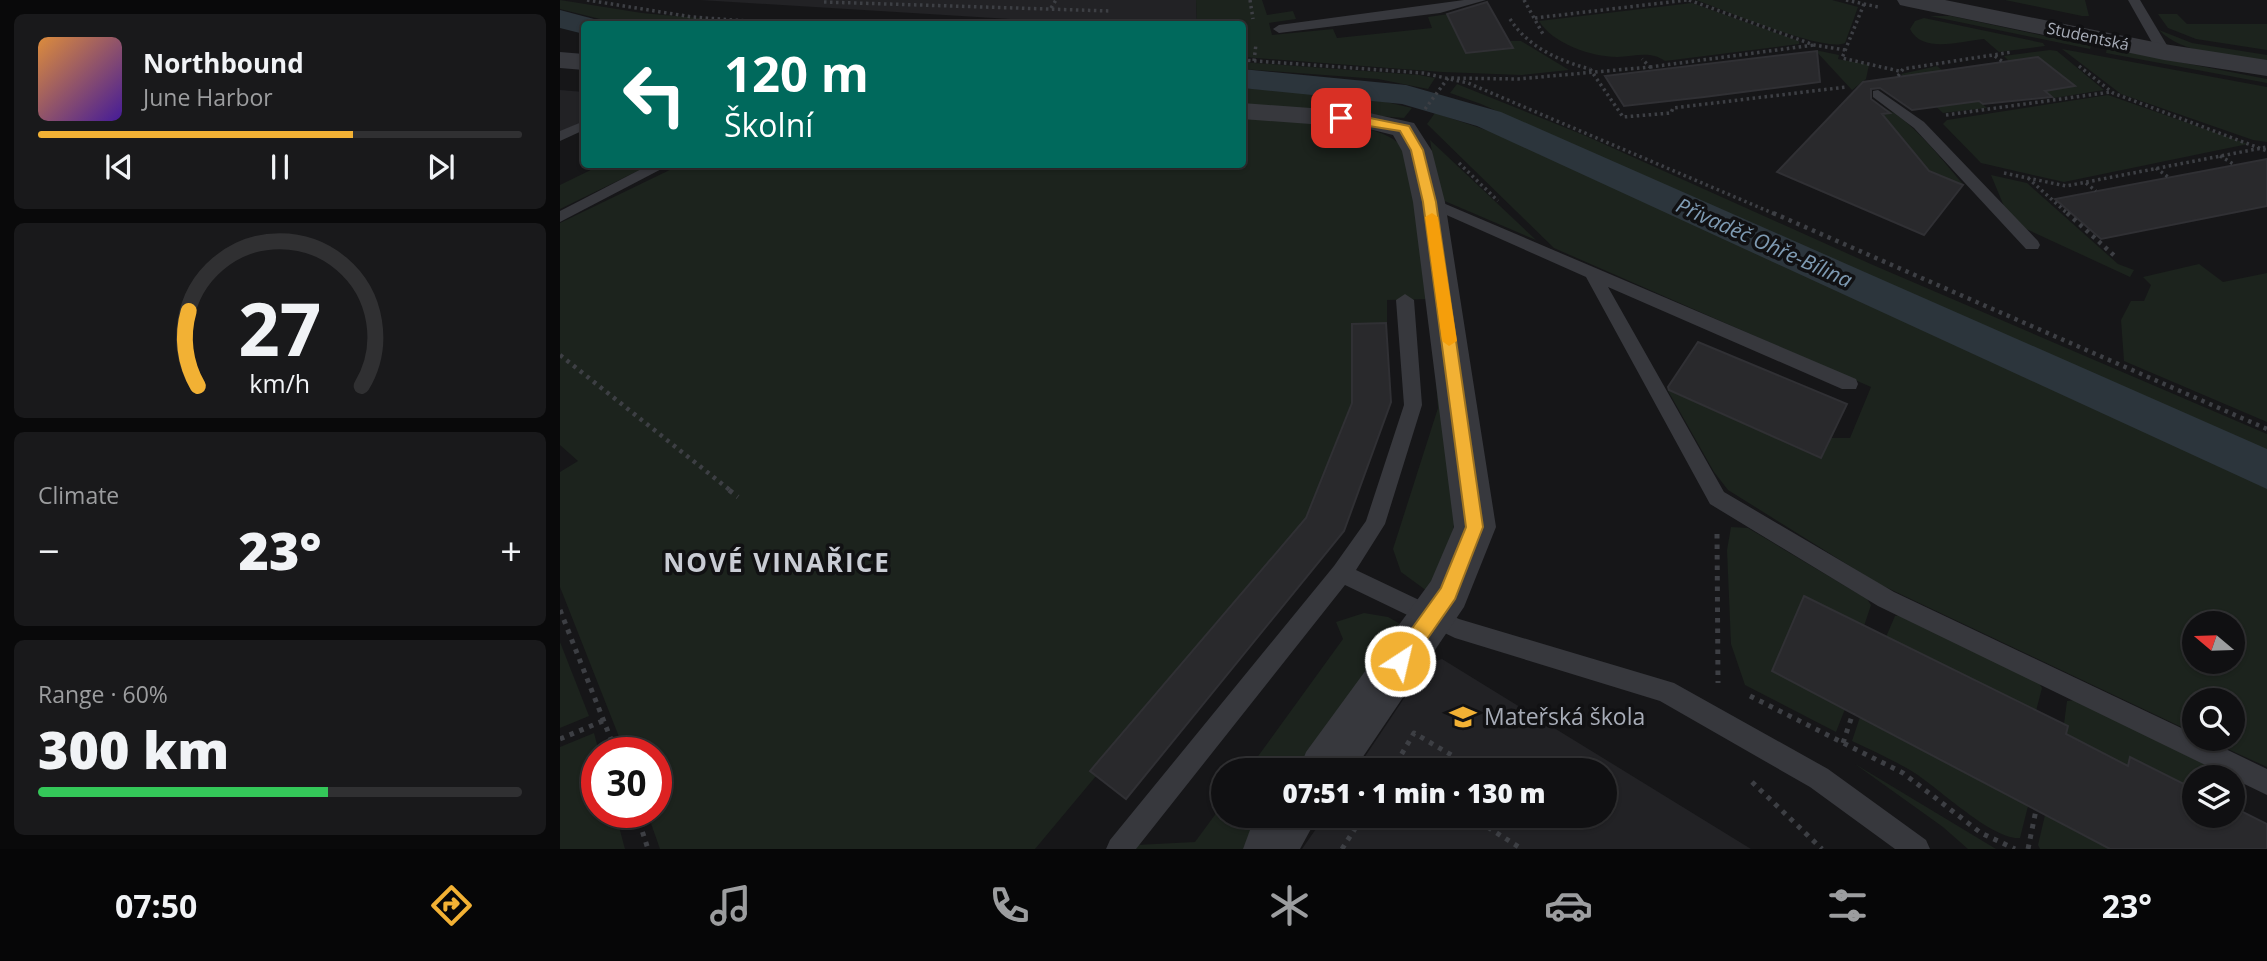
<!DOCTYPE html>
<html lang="en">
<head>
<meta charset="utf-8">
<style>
  :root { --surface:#101012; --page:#19191b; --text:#f1f3f6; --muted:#9c9d9f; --line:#303032; --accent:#f2b134 }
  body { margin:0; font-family:"Open Sans",sans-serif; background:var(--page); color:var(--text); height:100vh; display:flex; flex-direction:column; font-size:26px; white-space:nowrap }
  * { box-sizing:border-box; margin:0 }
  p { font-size:23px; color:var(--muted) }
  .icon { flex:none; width:38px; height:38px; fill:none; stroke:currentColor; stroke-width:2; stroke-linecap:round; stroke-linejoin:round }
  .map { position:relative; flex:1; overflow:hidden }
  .side { display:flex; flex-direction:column; gap:14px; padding:14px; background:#09090a; width:560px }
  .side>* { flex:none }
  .top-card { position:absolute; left:21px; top:21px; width:665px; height:147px; border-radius:7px; box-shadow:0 2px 5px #0004,0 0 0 2px var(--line); background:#00695c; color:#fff; overflow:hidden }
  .needle { width:46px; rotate:289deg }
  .tools { position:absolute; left:1622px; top:611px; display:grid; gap:14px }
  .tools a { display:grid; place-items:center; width:63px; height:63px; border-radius:50%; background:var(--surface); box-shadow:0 2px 5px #0004,0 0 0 2px var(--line); font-size:35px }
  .speed { position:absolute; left:21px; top:737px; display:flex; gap:14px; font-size:35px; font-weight:700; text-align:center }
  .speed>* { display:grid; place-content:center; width:91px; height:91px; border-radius:50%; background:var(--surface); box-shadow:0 2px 5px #0004,0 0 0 2px var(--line); line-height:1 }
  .speed .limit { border:10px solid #d22; background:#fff; color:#111 }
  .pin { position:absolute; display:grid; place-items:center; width:60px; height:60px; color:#fff; margin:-30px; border-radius:14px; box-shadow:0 4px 10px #0006 }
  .me { position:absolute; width:77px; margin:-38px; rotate:35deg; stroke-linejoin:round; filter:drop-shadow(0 0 5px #0008) }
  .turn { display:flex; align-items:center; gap:24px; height:147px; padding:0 28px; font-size:32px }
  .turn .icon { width:91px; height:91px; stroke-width:2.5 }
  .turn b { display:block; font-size:49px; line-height:60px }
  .big { font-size:52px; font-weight:800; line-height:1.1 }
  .side .tile { flex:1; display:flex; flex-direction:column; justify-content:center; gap:10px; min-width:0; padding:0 24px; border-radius:10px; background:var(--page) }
  .side .dial { align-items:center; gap:0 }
  .dial svg { height:182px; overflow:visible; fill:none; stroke:var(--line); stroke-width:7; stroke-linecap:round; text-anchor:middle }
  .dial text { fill:var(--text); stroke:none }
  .song { display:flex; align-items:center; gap:21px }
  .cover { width:84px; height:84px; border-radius:10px; background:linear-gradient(135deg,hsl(30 70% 55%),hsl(260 70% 35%)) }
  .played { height:7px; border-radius:4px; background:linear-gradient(90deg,var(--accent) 65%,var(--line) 65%) }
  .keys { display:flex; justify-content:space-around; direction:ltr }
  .heat { display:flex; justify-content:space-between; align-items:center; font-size:38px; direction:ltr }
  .charge { height:10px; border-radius:5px; background:linear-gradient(90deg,#34c759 60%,var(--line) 0) }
  .trip { position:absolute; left:651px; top:758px; width:406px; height:70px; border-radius:35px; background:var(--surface); box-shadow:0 2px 5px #0004,0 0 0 2px var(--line); font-weight:800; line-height:70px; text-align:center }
  .menu { display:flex; height:112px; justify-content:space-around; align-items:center; background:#060607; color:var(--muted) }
  .menu .icon { width:49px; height:49px }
  .menu .selected { color:var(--accent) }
  .menu b { font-size:32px; color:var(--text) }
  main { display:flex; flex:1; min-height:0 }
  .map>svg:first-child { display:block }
  .built { fill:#222225 }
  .green { fill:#1c231d; fill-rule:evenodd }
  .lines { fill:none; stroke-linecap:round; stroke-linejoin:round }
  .canal { fill:#2c353c; fill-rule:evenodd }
  .building { fill:#29292c; stroke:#303034; stroke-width:2 }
  .path-far2 { stroke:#3d3f44; stroke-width:3.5; stroke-dasharray:2.5 3.5; stroke-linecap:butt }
  .path-far1 { stroke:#3d3f44; stroke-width:4.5; stroke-dasharray:3.5 5; stroke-linecap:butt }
  .path { stroke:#3d3f44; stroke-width:5; stroke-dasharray:4.5 6; stroke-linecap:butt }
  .service { fill:#37383d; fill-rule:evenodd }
  .minor { fill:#37383d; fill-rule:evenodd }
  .route { fill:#f2b134; stroke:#9d7322; stroke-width:2 }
  .slow { fill:#f59e0b }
  .labels { text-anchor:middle; stroke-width:7; stroke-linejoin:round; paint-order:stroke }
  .far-street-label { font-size:16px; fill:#a8adb8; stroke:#111113 }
  .water-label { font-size:21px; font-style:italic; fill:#7f9bb3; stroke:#111113 }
  .near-poi-label { font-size:23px; fill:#a8adb8; stroke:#111113; text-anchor:start }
  .district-label { font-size:26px; font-weight:bold; letter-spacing:2px; fill:#c9ccd4; stroke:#111113 }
</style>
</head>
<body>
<main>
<section class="side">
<div class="tile">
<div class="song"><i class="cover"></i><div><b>Northbound</b><p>June Harbor</p></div></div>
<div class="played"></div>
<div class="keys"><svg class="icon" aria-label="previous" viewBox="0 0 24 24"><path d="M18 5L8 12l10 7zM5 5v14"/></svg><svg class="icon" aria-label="pause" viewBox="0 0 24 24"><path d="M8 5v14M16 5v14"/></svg><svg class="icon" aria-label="next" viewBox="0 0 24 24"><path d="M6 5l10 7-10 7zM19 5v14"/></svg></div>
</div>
<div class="tile dial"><svg viewBox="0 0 100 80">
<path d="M14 69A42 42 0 1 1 86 69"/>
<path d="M14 69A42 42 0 0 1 10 36" stroke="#f2b134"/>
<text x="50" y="56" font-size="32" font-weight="700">27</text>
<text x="50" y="72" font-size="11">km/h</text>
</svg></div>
<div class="tile"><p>Climate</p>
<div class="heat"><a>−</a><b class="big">23°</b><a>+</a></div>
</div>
<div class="tile"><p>Range · 60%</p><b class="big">300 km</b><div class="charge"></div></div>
</section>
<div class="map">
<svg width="1707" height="849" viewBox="0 0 1707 849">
  <rect width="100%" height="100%" fill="#161618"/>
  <g class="built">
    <path d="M140 0H636L637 24H532Z"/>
    <path d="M0 90 24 92V121L0 132Z"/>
    <path d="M882 659 1191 849H742L765 816H1045V770H796L867 664Z"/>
  </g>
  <g class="green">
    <path d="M0 0 82 13 204 24H75L40 19 0 9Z"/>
    <path d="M636 0H702L707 15 733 11 736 19 709 23 712 35 773 29 777 38 872 28 868 17 888 14 907 53 953 48 950 41H961L1009 70 962 75 882 72 683 57 682 24H637Z"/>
    <path d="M1136 0H1272L1298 7 1285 43C1264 53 1162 9 1136 0Z"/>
    <path d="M1445 0H1525L1529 16H1522Z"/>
    <path d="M1132 3 1239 41V44L1105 61C1089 50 1075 57 1057 57 1031 57 992 43 979 21Z"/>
    <path d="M1598 14H1617L1627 24H1707V50L1636 39 1608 28Z"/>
    <path d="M1370 16H1391L1531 46 1530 49Z"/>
    <path d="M1364 18 1483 43 1485 46 1439 52 1424 39C1402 41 1362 54 1350 29L1355 21Z"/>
    <path d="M1599 30 1632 43 1707 55V61C1674 56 1623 55 1599 30Z"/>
    <path d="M1547 48 1707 79V83L1546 53Z"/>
    <path d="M1502 49 1707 87V142L1693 140 1561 94Z"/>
    <path d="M1255 50 1279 55 1278 59 1309 65 1306 79 1292 90Z"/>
    <path d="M1490 50 1497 51 1544 90 1494 98 1485 91 1514 86 1449 61 1444 56Z"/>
    <path d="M682 62 859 75 875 78 868 89 818 79 683 69Z"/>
    <path d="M1377 66 1427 108 1383 113 1341 74Z"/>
    <path d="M897 84 1026 136 1313 265 1707 434V453L921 104 890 93Z"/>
    <path d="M682 88 809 98 852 108 844 118 683 105Z"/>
    <path d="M1548 95 1688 144 1504 182 1421 163 1383 124 1387 120Z"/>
    <path d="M1316 107C1342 106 1386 165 1404 185L1263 128Z"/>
    <path d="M875 113 941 135 1201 250 1707 486V767L1646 739 1673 738V700H1634V733L1317 583 1168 490 1154 472 1107 389 1261 458 1271 438H1290L1311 387 994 248 867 124ZM1634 623H1673V662H1634Z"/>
    <path d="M683 117C720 120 803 120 833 139 839 143 844 149 849 154L896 478C898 529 891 547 867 591L841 572 833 549 878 408 870 299 827 300V323L792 324 793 401 746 518 531 771 536 776 475 849H100L87 812H96V752H65L0 587V472L18 461 0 445V223L120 165 682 164Z"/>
    <path d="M870 140 976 240 880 199Z"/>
    <path d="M41 165H90L0 209V185Z"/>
    <path d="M1431 175 1467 183 1558 264 1574 270 1570 277 1464 228 1446 211Z"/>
    <path d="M1639 264 1663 282 1707 273V422L1564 361 1561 320 1571 301H1584L1591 285 1583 277Z"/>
    <path d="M1171 527 1188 528 1307 599 1311 605 1304 626 1244 597 1212 670 1285 709 1276 732 1185 685 1171 644 1167 550Z"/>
    <path d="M804 613 828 617 844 626 741 770H688L783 639 776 622Z"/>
    <path d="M1340 615 1478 681 1482 688 1476 711 1326 637 1335 616Z"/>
    <path d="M0 642 29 716 0 728Z"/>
    <path d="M1515 700 1680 779 1684 787 1682 812 1673 807V777H1634V789L1571 758 1568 766 1506 734 1504 724 1507 701Z"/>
    <path d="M1300 717 1468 806 1460 838C1431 840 1376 785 1350 770 1331 759 1311 750 1292 741Z"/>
    <path d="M34 733 39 752 37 812H55L65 849H0V747Z"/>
    <path d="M1295 764 1436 849H1408L1383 827Z"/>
    <path d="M663 804V816H709L685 849H573L576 845 635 842Z"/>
    <path d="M1485 815 1550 849H1480L1478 845Z"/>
  </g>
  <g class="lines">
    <g class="canal">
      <path d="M0 10 34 19 38 24H24V34L0 28Z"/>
      <path d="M682 69 846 85 941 112 1707 449V489L917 126 842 104 682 88Z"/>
    </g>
  </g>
  <g class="building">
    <path d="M927 2 953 48 906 53 887 14Z"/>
    <path d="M1257 51 1260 82 1144 97 1064 106 1045 76Z"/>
    <path d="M1478 57 1515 86 1485 91 1492 97 1423 104 1419 101 1352 110 1320 88 1311 89V99L1330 113 1322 114 1369 171 1403 185 1364 235 1217 172 1303 82Z"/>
    <path d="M1707 159V206L1541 239 1495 199Z"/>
    <path d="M826 323 831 402 784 531 566 799 530 771 746 518 792 403V324Z"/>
    <path d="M1138 342 1287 404 1261 458 1109 390 1108 387Z"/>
    <path d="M1244 596 1508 726 1506 734 1568 766 1570 757 1634 789V816H1673V807L1707 824V849H1550L1212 671Z"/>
  </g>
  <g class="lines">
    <g class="path-far2">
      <path d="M27 0 132 17 229 24"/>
      <path d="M690 0 693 19"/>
      <path d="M964 0 984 36"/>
      <path d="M1129 0 1254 45 1285 50"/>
      <path d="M1286 0 1318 7"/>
      <path d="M264 2 550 11"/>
      <path d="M1304 4 1282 58 1339 71"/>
      <path d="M491 8 496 0"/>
      <path d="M975 18 1127 0"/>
      <path d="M950 19C968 47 999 61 1030 69"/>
      <path d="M1435 56 1443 62"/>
      <path d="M682 60 863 73 908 83 1217 215"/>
      <path d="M694 61 696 44"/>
      <path d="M1519 66 1553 93 1707 151"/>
      <path d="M1090 67 1254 45"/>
      <path d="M1030 69 1063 117 1111 113 1113 108 1286 87"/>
      <path d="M1338 76 1343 69 1452 52"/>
      <path d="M865 109 888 78 958 79 1090 67 1082 59"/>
      <path d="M1386 115 1551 92"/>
      <path d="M1660 156 1675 165"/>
      <path d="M899 163 938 201"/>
      <path d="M1596 168 1608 177"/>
      <path d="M1444 173 1506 186 1707 147"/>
      <path d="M1468 178 1509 215"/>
      <path d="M1526 183 1536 191"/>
    </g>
    <g class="path-far1">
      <path d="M1213 213 1707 429"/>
      <path d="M1507 213 1557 258"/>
      <path d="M0 355 171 491"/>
    </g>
    <g class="path">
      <path d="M169 490 178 497"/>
      <path d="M1157 534 1158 683"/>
      <path d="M0 610 56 752"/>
      <path d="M1190 696 1343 773 1421 833 1455 849"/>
      <path d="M0 739 45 720"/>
      <path d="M1283 743 1293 713"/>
      <path d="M839 770 834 767 854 733 893 756 885 770"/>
      <path d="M1192 782 1262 849"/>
      <path d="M76 812 88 849"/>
      <path d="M910 816 962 849"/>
      <path d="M782 849 803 816"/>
      <path d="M1468 849 1476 810"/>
    </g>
    <g class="service">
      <path d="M904 0H926L880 13 719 33 713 29 719 25Z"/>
      <path d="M1568 0H1580L1611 52 1609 55H1599Z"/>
      <path d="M1318 90 1364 122 1478 241 1480 245 1478 249H1466L1354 128 1313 97V91Z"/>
      <path d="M24 121V130L0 141V131Z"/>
      <path d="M91 164H111L0 222V211Z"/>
      <path d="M869 197 1296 379 1298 384 1296 389H1282L1048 287 1164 492 1334 592 1634 734V738H1643L1707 769V795L1318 606 1150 504 1026 277 864 205 861 202 864 199Z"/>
      <path d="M845 294 854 300 862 405 825 524 796 570 899 619 1114 683 1268 769 1366 840 1370 849H1335L1250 787 1100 701 895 638 785 585 576 849H546L550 840 774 566 806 521 844 405 836 300Z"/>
    </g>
    <g class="minor">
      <path d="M1337 0H1385L1604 44 1707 60V76L1604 60 1349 7 1340 5Z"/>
      <path d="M0 52 24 54V70L0 68Z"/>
      <path d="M682 103 805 112 854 123 872 151 885 202 936 527 904 607 794 770H739L746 752 871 581 894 527 853 202 842 151 833 135 805 128 682 119Z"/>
      <path d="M701 816H758L740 849H683L690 830Z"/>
    </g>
  </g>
  <path class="route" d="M781 115 805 117 849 126 863 150 876 202 923 527 895 599 847 668 840 670 833 668 831 661 833 655 881 588 906 527 863 202 851 150 840 131 777 121V116Z"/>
  <path class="slow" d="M872 213 878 217 897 341 889 346 882 341 865 217Z"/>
  <defs>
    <g id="school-bare" transform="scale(2.1)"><path d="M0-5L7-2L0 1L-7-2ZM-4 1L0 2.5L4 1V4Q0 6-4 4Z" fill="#f2b134" stroke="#111113" stroke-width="2.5" paint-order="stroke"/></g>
  </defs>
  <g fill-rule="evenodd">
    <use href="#school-bare" x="903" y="717"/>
  </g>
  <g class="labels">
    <g class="far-street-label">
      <text transform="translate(1528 36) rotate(12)" y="6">Studentská</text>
    </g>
    <g class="water-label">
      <text transform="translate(1204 243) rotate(24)" y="7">Přivaděč Ohře-Bílina</text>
    </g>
    <g class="near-poi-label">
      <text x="924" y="725">Mateřská škola</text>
    </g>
    <g class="district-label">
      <text x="217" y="572">NOVÉ VINAŘICE</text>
    </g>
  </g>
</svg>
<div class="tools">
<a><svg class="needle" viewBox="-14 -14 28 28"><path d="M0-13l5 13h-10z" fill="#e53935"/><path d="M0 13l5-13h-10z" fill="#9c9d9f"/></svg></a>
<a><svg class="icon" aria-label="search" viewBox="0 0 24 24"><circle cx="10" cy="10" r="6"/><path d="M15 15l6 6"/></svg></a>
<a><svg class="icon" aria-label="layers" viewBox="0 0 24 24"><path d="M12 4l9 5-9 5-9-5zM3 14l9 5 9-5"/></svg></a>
</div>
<div class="speed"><div class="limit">30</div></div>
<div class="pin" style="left:781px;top:118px;background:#d93025"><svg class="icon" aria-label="arrive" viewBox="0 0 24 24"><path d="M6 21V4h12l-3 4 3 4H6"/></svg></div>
<svg class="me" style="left:840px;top:661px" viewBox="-20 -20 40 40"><circle r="17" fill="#f2b134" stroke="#fff" stroke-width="3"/><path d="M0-11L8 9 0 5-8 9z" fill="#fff"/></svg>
<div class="trip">07:51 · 1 min · 130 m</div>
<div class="top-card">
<div class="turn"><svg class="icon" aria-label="left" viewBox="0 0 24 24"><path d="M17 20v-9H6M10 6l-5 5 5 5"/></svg><div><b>120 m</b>Školní</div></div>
</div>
</div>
</main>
<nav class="menu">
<b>07:50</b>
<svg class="icon selected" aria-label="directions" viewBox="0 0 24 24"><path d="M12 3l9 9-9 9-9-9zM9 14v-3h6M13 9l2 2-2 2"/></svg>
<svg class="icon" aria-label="music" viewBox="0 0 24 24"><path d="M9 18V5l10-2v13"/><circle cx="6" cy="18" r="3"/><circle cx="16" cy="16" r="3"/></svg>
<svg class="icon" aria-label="phone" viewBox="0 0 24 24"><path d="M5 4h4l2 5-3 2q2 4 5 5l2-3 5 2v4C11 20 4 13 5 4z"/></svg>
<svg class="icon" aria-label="climate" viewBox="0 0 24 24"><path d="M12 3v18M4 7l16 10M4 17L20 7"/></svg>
<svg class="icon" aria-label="car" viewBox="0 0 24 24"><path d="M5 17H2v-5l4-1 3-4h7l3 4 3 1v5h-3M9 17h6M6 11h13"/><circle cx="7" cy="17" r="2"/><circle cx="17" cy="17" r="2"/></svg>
<svg class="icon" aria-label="filters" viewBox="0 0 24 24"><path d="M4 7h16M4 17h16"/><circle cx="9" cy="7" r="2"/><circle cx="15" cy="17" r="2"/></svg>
<b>23°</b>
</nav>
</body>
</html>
